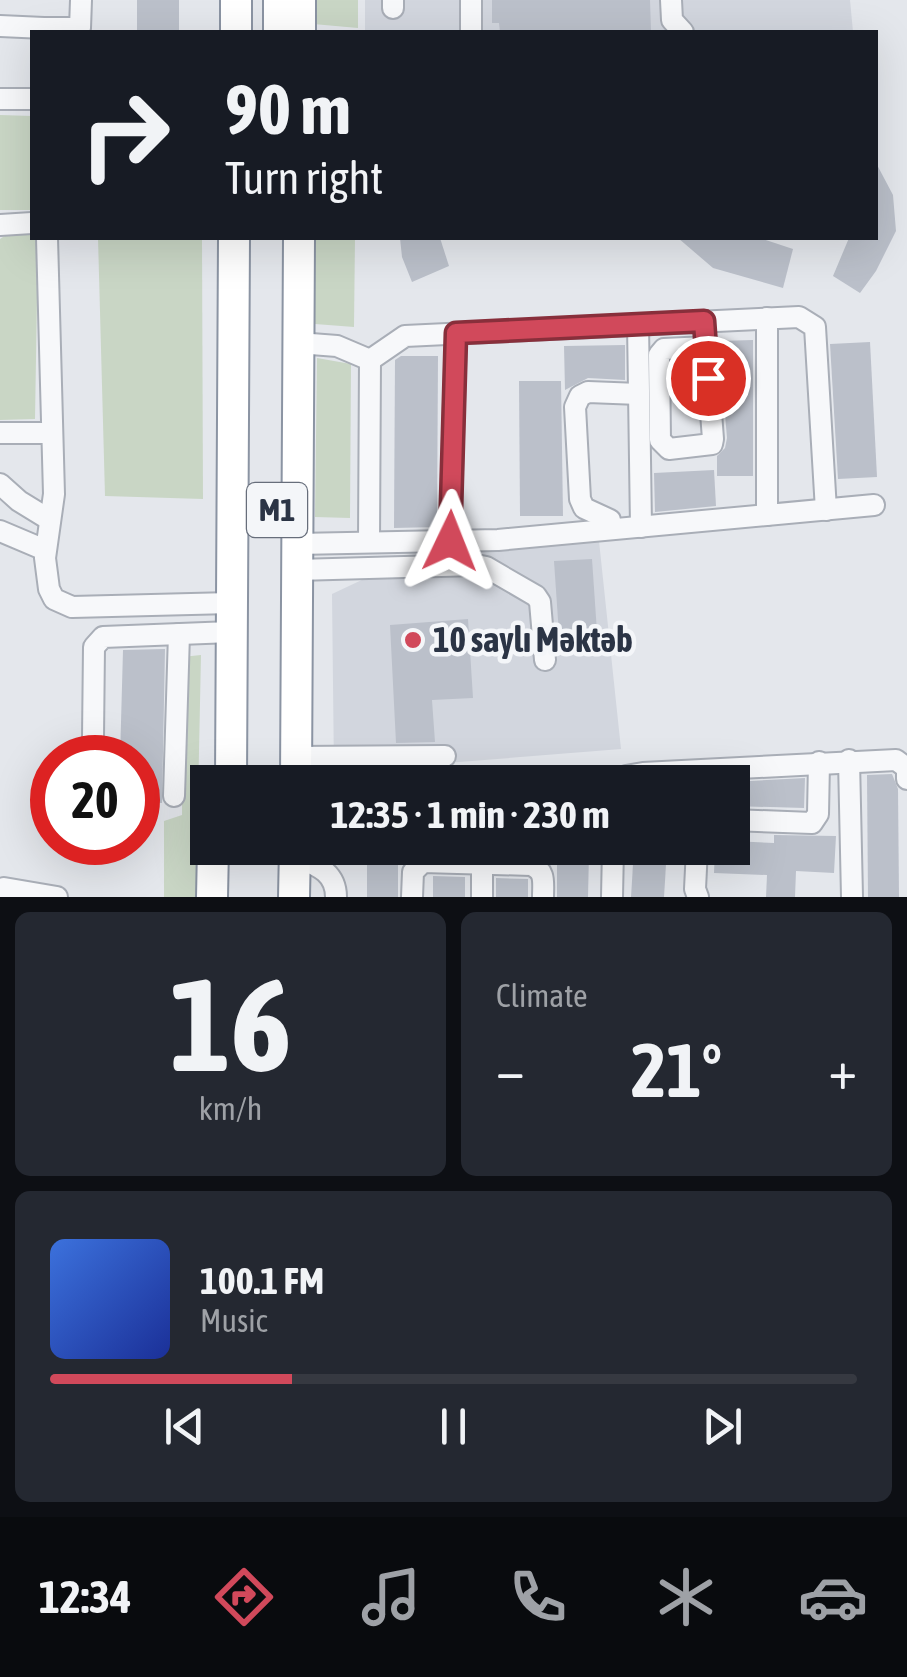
<!DOCTYPE html>
<html lang="en">
<head>
<meta charset="utf-8">
<style>
  :root { --surface:#171b24; --page:#242831; --text:#f1f3f6; --muted:#9ea1a6; --line:#363941; --accent:#d1495b }
  body { margin:0; font-family:"Asap Condensed",sans-serif; background:var(--page); color:var(--text); height:100vh; display:flex; flex-direction:column; font-size:38px; white-space:nowrap }
  * { box-sizing:border-box; margin:0 }
  p { font-size:32px; color:var(--muted) }
  .icon { flex:none; width:55px; height:55px; fill:none; stroke:currentColor; stroke-width:2; stroke-linecap:round; stroke-linejoin:round }
  .map { position:relative; height:897px; overflow:hidden }
  .side { display:flex; flex-direction:column; gap:15px; padding:15px; background:#0d0f14; flex:1 }
  .side>* { flex:none }
  .hud { position:absolute; left:30px; top:30px; width:848px; height:210px; border-radius:0px; box-shadow:0 10px 40px #0002; background:#171b24; color:var(--text); overflow:hidden }
  .speed { position:absolute; left:30px; top:735px; display:flex; gap:20px; font-size:50px; font-weight:700; text-align:center }
  .speed>* { display:grid; place-content:center; width:130px; height:130px; border-radius:50%; background:var(--surface); box-shadow:0 10px 40px #0002; line-height:1 }
  .speed .limit { border:15px solid #d22; background:#fff; color:#111 }
  .pin { position:absolute; display:grid; place-items:center; width:85px; height:85px; color:#fff; margin:-42px; border:5px solid #fff; border-radius:50%; box-shadow:0 2px 10px #0007 }
  .me { position:absolute; width:110px; margin:-55px; rotate:2deg; stroke-linejoin:round; filter:drop-shadow(0 0 8px #0008) }
  .turn { display:flex; align-items:center; gap:35px; height:210px; padding:0 30px; font-size:45px }
  .turn .icon { width:130px; height:130px; stroke-width:2.5 }
  .turn b { display:block; font-size:70px; line-height:85px }
  .big { font-size:75px; font-weight:700; line-height:1.1 }
  .side .card { flex:1; display:flex; flex-direction:column; justify-content:center; gap:15px; min-width:0; padding:0 35px; border-radius:15px; background:var(--page) }
  .side .dial { align-items:center; gap:0 }
  .dial b { font-size:130px; line-height:1 }
  .song { display:flex; align-items:center; gap:30px }
  .cover { width:120px; height:120px; border-radius:15px; background:linear-gradient(135deg,hsl(220 70% 55%),hsl(230 70% 35%)) }
  .played { height:10px; border-radius:5px; background:linear-gradient(90deg,var(--accent) 30%,var(--line) 30%) }
  .keys { display:flex; justify-content:space-around; direction:ltr }
  .heat { display:flex; justify-content:space-between; align-items:center; font-size:55px; direction:ltr }
  .side .tiles { flex:1; display:grid; gap:15px; grid-template-columns:1fr 1fr }
  .card:last-child { grid-column:span 2 }
  .trip { position:absolute; left:190px; top:765px; width:560px; height:100px; border-radius:0px; background:var(--surface); box-shadow:0 10px 40px #0002; font-weight:700; line-height:100px; text-align:center }
  .dock { display:flex; height:160px; justify-content:space-around; align-items:center; background:#090b0e; color:var(--muted) }
  .dock .icon { width:70px; height:70px }
  .dock .on { color:var(--accent) }
  .dock b { font-size:45px; color:var(--text) }
  .map>svg:first-child { display:block }
  .built { fill:#d2d6de }
  .green { fill:#c9d6c5 }
  .building { fill:#bbc0ca }
  .lines { fill:none; stroke-linecap:round; stroke-linejoin:round }
  .minor-casing { stroke:#a9aeb7; stroke-width:24 }
  .highway-casing { stroke:#8b94a3; stroke-width:34 }
  .minor { stroke:#f7f8fa; stroke-width:20 }
  .highway { stroke:#fff; stroke-width:30 }
  .route-casing { stroke:#882f3b; stroke-width:25 }
  .route { stroke:#d1495b; stroke-width:18 }
  .poi-dot { fill:#d1495b; stroke:#f4f6f9; stroke-width:4 }
  .labels { text-anchor:middle; stroke-width:9; stroke-linejoin:round; paint-order:stroke }
  .shield { fill:#f4f6f9; stroke:#676e7b; stroke-width:2.5 }
  .shield-label { font-size:32px; font-weight:bold; fill:#2b3445 }
  .poi-label { font-size:35px; font-weight:bold; fill:#2b3445; stroke:#f4f6f9; text-anchor:start }
</style>
</head>
<body>
<div class="map">
<svg width="907" height="897" viewBox="0 0 907 897">
  <rect width="100%" height="100%" fill="#e4e7ec"/>
  <g class="built">
    <path d="M365 0H850L853 32H365Z"/>
    <path d="M599 541 621 749 334 772 332 594 366 578 365 558Z"/>
  </g>
  <g class="green">
    <path d="M314 0H358V28L313 24Z"/>
    <path d="M0 115 32 116V210H0Z"/>
    <path d="M9 233 32 234V238H38L35 419 0 420V239Z"/>
    <path d="M98 238H202L203 499 105 496Z"/>
    <path d="M314 238H355L354 327 315 324Z"/>
    <path d="M317 358 351 364 350 518 315 517Z"/>
    <path d="M201 655 196 897H164V821L182 815V657Z"/>
  </g>
  <g class="building">
    <rect x="137" y="0" width="42" height="32"/>
    <path d="M492 0H650L651 32H500L499 23H492Z"/>
    <path d="M875 161 893 195 896 231 876 271 860 293 833 276 849 238H875Z"/>
    <path d="M400 238H440L449 266 412 282 402 257Z"/>
    <path d="M678 238H760L793 249 783 288 713 268Z"/>
    <path d="M753 340V476H717V456L725 448 727 438 719 341Z"/>
    <path d="M870 342 877 477 838 479 830 344Z"/>
    <path d="M625 345V380L588 378 565 390 564 346Z"/>
    <path d="M401 356H438L437 527 394 528 395 360Z"/>
    <path d="M519 381H561L563 516H520Z"/>
    <path d="M714 470 716 506 655 512 654 473Z"/>
    <path d="M592 559 597 632 559 634 554 561Z"/>
    <path d="M468 619 473 698 432 700 435 742 396 743 390 625Z"/>
    <path d="M165 649 162 803 138 802V758H120L123 650Z"/>
    <path d="M892 774 898 789 899 897H868L867 775Z"/>
    <path d="M805 778 804 808 732 806V782Z"/>
    <path d="M774 835 836 836 834 873 796 871 795 897H766L767 875 714 873 715 848H732V841L774 843Z"/>
    <rect x="367" y="848" width="31" height="49"/>
    <path d="M634 848H667L664 897H631Z"/>
    <path d="M557 853H589L588 897H557Z"/>
    <path d="M433 876 465 877V897H433Z"/>
    <path d="M496 878 528 879V897H496Z"/>
  </g>
  <g class="lines">
    <g class="minor-casing">
      <g id="minor">
        <path d="M671 0 672 20 683 32"/>
        <path d="M393 8V0"/>
        <path d="M0 26 44 28"/>
        <path d="M44 32V28H80L81 0"/>
        <path d="M471 32V0"/>
        <path d="M0 99H32"/>
        <path d="M0 225 32 223"/>
        <path d="M47 238 54 494 45 558 49 589 54 599 72 607 231 603"/>
        <path d="M767 318V515"/>
        <path d="M704 321 713 439 712 444 669 449 660 440 659 355 664 349 706 347"/>
        <path d="M638 324 641 527"/>
        <path d="M298 343 337 346 370 360 369 542"/>
        <path d="M370 360 405 336 799 317 815 327 826 510"/>
        <path d="M0 433H51"/>
        <path d="M0 484 19 501 50 520"/>
        <path d="M611 529 610 520 584 508 580 499 575 407 580 396 588 392 639 394"/>
        <path d="M0 531 45 550"/>
        <path d="M450 541 456 333"/>
        <path d="M297 544 498 540 874 505"/>
        <path d="M297 570 476 565 486 567 536 596 540 602 545 660"/>
        <path d="M93 737 94 647 103 637 231 632"/>
        <path d="M296 757 445 756"/>
        <path d="M849 760 852 897"/>
        <path d="M617 782 626 776 643 773 896 760 907 768V779"/>
        <path d="M174 796 179 634"/>
        <path d="M732 820 812 823 818 814 819 762"/>
        <path d="M697 848 695 889 698 897"/>
        <path d="M295 856C315 865 336 871 336 897"/>
        <path d="M4 888 57 897"/>
        <path d="M412 897 413 872 423 862 531 865C546 871 543 882 543 897"/>
        <path d="M482 897V864"/>
        <path d="M612 897 613 848"/>
      </g>
    </g>
    <g class="highway-casing">
      <g id="highway">
        <path d="M300 0V32"/>
        <path d="M236 32V0"/>
        <path d="M279 32V0"/>
        <path d="M231 782 234 238"/>
        <path d="M296 782 299 238"/>
        <path d="M212 897 213 848"/>
        <path d="M294 897 295 848"/>
      </g>
    </g>
    <use href="#minor" class="minor"/>
    <use href="#highway" class="highway"/>
  </g>
  <g class="lines">
    <g class="route-casing">
      <path id="route" d="M450 541 456 333 704 321 708 378"/>
    </g>
    <use href="#route" class="route"/>
  </g>
  <circle class="poi-dot" cx="413" cy="640" r="10"/>
  <g class="labels">
    <rect class="shield" x="247" y="483" width="60" height="54" rx="8"/>
    <g class="shield-label">
      <text x="277" y="521">M1</text>
    </g>
    <g class="poi-label">
      <text x="433" y="652">10 saylı Məktəb</text>
    </g>
  </g>
</svg>
<div class="speed"><div class="limit">20</div></div>
<div class="pin" style="left:708px;top:378px;background:#d93025"><svg class="icon" aria-label="arrive" viewBox="0 0 24 24"><path d="M6 21V4h12l-3 4 3 4H6"/></svg></div>
<svg class="me" style="left:450px;top:541px" viewBox="-20 -20 40 40"><path d="M0-17L14 15 0 8-14 15z" fill="#d1495b" stroke="#fff" stroke-width="4"/></svg>
<div class="trip">12:35 · 1 min · 230 m</div>
<div class="hud">
<div class="turn"><svg class="icon" aria-label="right" viewBox="0 0 24 24"><path d="M7 20v-9h11M14 6l5 5-5 5"/></svg><div><b>90 m</b>Turn right</div></div>
</div>
</div>
<section class="side">
<div class="tiles">
<div class="card dial"><b>16</b><p>km/h</p></div>
<div class="card"><p>Climate</p>
<div class="heat"><a>−</a><b class="big">21°</b><a>+</a></div>
</div>
<div class="card">
<div class="song"><i class="cover"></i><div><b>100.1 FM</b><p>Music</p></div></div>
<div class="played"></div>
<div class="keys"><svg class="icon" aria-label="previous" viewBox="0 0 24 24"><path d="M18 5L8 12l10 7zM5 5v14"/></svg><svg class="icon" aria-label="pause" viewBox="0 0 24 24"><path d="M8 5v14M16 5v14"/></svg><svg class="icon" aria-label="next" viewBox="0 0 24 24"><path d="M6 5l10 7-10 7zM19 5v14"/></svg></div>
</div>
</div>
</section>
<nav class="dock">
<b>12:34</b>
<svg class="icon on" aria-label="directions" viewBox="0 0 24 24"><path d="M12 3l9 9-9 9-9-9zM9 14v-3h6M13 9l2 2-2 2"/></svg>
<svg class="icon" aria-label="music" viewBox="0 0 24 24"><path d="M9 18V5l10-2v13"/><circle cx="6" cy="18" r="3"/><circle cx="16" cy="16" r="3"/></svg>
<svg class="icon" aria-label="phone" viewBox="0 0 24 24"><path d="M5 4h4l2 5-3 2q2 4 5 5l2-3 5 2v4C11 20 4 13 5 4z"/></svg>
<svg class="icon" aria-label="climate" viewBox="0 0 24 24"><path d="M12 3v18M4 7l16 10M4 17L20 7"/></svg>
<svg class="icon" aria-label="car" viewBox="0 0 24 24"><path d="M5 17H2v-5l4-1 3-4h7l3 4 3 1v5h-3M9 17h6M6 11h13"/><circle cx="7" cy="17" r="2"/><circle cx="17" cy="17" r="2"/></svg>
</nav>
</body>
</html>
